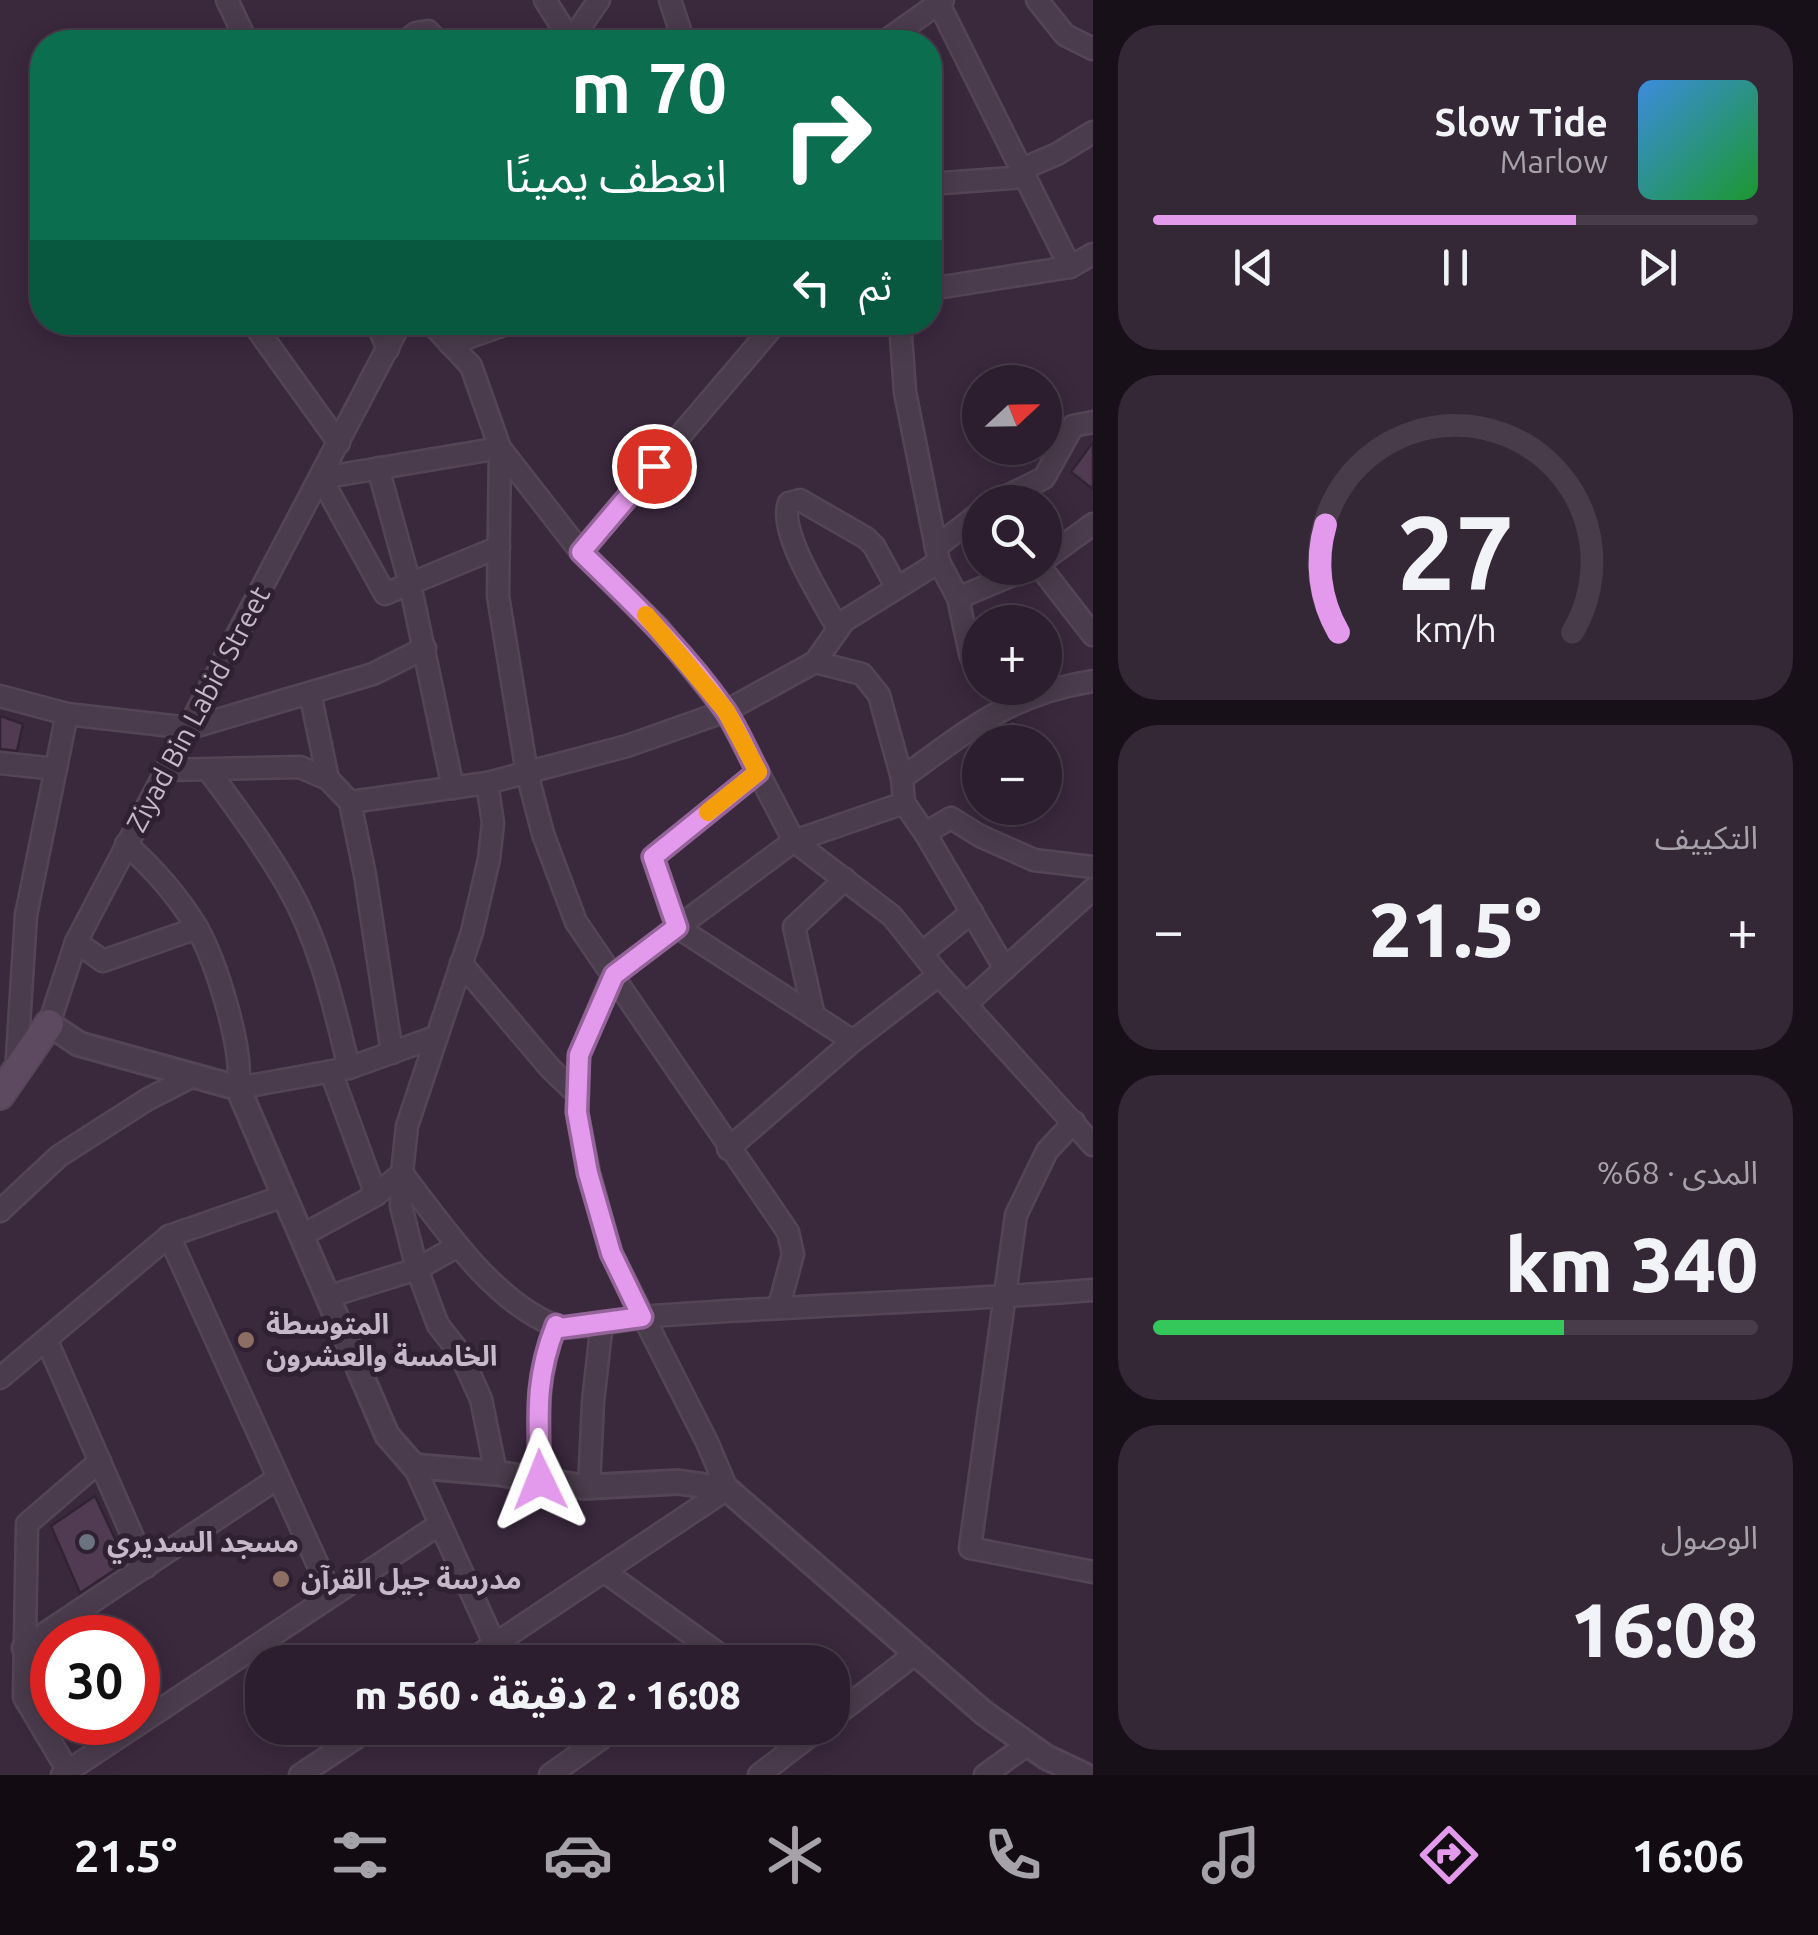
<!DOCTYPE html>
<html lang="ar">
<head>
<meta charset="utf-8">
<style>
  :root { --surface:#2c1e2e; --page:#342736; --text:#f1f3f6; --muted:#a6a2aa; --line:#483c4a; --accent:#e399ec }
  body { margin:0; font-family:Ubuntu,"Noto Sans Arabic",sans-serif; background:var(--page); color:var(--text); direction:rtl; height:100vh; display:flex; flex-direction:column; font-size:38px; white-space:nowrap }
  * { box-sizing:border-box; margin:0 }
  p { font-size:32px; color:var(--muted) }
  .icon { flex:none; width:55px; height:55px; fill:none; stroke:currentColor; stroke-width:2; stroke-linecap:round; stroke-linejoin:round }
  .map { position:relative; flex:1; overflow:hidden; direction:ltr }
  .sheet { display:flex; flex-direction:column; gap:25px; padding:25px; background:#181019; width:725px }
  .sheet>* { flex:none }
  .top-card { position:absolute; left:30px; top:30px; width:912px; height:305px; border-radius:40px; box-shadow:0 5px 25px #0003,0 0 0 2px var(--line); direction:rtl; background:#0b6e4f; color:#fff; overflow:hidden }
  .needle { width:65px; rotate:68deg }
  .fabs { position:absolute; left:962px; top:365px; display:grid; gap:20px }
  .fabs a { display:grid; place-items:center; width:100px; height:100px; border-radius:50%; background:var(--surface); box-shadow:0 5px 25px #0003,0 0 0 2px var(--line); font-size:50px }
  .speed { position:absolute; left:30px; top:1615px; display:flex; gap:20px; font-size:50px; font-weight:700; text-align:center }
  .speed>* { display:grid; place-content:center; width:130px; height:130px; border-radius:50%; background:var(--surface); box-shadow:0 5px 25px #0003,0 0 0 2px var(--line); line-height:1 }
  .speed .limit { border:15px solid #d22; background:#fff; color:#111 }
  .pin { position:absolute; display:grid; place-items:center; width:85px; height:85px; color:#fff; margin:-42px; border:5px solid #fff; border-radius:50%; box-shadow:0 2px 10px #0007 }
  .me { position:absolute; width:110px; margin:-55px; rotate:358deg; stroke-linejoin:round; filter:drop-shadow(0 0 8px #0008) }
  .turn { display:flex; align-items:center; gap:35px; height:210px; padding:0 50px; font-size:45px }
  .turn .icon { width:130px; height:130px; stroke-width:2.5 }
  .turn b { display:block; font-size:70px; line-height:85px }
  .then { display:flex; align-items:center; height:95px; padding:0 50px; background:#0003; gap:20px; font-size:38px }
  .big { font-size:75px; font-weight:800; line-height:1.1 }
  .sheet .card { flex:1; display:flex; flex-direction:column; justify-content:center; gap:15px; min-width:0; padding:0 35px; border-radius:40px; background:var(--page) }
  .sheet .dial { align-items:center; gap:0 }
  .dial svg { height:260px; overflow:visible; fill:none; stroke:var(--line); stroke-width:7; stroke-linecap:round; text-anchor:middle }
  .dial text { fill:var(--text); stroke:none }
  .song { display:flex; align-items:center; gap:30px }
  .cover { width:120px; height:120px; border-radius:15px; background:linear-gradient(135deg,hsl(210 70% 55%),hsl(130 70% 35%)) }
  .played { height:10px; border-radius:5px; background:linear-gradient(90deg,var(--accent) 70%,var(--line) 70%) }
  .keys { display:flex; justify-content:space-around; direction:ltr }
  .heat { display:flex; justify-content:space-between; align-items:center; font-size:55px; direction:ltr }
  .charge { height:15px; border-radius:8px; background:linear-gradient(90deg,#34c759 68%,var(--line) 0) }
  .trip { position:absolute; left:245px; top:1645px; width:605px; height:100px; border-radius:40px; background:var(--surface); box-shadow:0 5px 25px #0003,0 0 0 2px var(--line); font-weight:800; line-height:100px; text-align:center; direction:rtl }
  .tabs { display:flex; height:160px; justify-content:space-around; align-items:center; background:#120c12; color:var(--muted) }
  .tabs .icon { width:70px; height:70px }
  .tabs .selected { color:var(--accent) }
  .tabs b { font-size:45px; color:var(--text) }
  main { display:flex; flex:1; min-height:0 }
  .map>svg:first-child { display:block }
  .building { fill:#503b52; stroke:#322334; stroke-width:2.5 }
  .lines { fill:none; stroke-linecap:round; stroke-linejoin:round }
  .minor-casing { stroke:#544556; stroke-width:25 }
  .tertiary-casing { stroke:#544556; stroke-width:28 }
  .secondary-casing { stroke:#544556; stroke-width:32 }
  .minor { stroke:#4b3c4d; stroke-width:20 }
  .tertiary { stroke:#4b3c4d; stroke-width:22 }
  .secondary { stroke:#5e4a60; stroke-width:28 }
  .route-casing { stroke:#946399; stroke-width:25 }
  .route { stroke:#e399ec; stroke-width:18 }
  .slow { stroke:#f59e0b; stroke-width:18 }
  .education-dot { fill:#8d6e63; stroke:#302132; stroke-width:4 }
  .worship-dot { fill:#6b7280; stroke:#302132; stroke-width:4 }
  .labels { text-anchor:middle; stroke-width:10; stroke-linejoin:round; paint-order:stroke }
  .street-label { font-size:28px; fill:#c6b8c8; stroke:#302132 }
  .poi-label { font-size:28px; font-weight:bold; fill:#c6b8c8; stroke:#302132; text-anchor:start }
</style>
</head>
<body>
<main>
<section class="sheet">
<div class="card">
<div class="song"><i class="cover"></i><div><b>Slow Tide</b><p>Marlow</p></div></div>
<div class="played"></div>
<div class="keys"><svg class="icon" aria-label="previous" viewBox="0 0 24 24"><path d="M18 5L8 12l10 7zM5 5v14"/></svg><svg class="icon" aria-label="pause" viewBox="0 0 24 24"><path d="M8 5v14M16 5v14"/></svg><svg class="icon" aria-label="next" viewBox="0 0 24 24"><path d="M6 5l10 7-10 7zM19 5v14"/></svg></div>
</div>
<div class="card dial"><svg viewBox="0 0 100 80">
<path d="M14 69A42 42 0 1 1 86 69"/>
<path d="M14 69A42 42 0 0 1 10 36" stroke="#e399ec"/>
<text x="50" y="56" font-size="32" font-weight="700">27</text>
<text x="50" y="72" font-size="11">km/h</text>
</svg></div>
<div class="card"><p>التكييف</p>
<div class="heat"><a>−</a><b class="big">21.5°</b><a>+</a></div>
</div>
<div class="card"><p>المدى · 68%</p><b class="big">340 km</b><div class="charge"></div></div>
<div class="card"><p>الوصول</p><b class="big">16:08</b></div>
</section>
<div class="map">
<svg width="1093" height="1775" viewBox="0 0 1093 1775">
  <rect width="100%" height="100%" fill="#3a283d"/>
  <g class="building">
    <path d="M1093 442V489L1071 472Z"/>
    <path d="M0 716 23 724 17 751 0 749Z"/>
    <path d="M1014 720 1024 742H984L982 738Z"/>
    <path d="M95 1496 124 1558 119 1567 80 1593 51 1526Z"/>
  </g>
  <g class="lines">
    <g class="minor-casing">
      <g id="minor">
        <path d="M227 0 247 42"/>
        <path d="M545 0 571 41"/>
        <path d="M670 0 684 42"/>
        <path d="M937 0 1070 267"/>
        <path d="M1037 0 1065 35 1093 49"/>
        <path d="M405 42 416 33 428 31 439 42"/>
        <path d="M570 42 599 0"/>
        <path d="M884 42 943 0"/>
        <path d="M1020 170 1057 154 1093 132"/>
        <path d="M930 184 1024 177"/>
        <path d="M930 289 1070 267 1093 254"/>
        <path d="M252 322 339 443"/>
        <path d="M376 322 388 349"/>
        <path d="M430 322 471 366 500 448 581 552 659 628 726 711 794 841 892 916 939 975 1093 1145"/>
        <path d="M900 322 905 392 939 562 958 598 970 654 980 676"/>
        <path d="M450 344 512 322"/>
        <path d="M378 468 410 584 453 788"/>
        <path d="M995 502 1044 478 1073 426 1093 422"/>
        <path d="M499 547 385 594 321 478 500 448 498 596 527 773 543 834 576 922 788 1232 793 1254 779 1306"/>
        <path d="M936 547 980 513"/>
        <path d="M581 552 777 322"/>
        <path d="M1045 559 1093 524"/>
        <path d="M1041 568 1093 635"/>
        <path d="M958 598 1029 568"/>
        <path d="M838 629C824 602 777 531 789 503L800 500 866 538 874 546 897 588"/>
        <path d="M815 662 862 674 879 695 902 778"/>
        <path d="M310 693 328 779"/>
        <path d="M0 696 67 714 190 728 373 674 425 648"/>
        <path d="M0 763 56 769"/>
        <path d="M167 770 300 767 328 779 350 802 365 875 392 1053"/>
        <path d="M208 770C236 807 264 845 287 885 320 942 334 1006 349 1068"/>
        <path d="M758 772 653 857 677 927 853 1041"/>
        <path d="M350 802 487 783 627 746 726 711 815 662 844 621 939 562"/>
        <path d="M904 803 925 833 951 818 980 836 1034 860 1093 867"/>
        <path d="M925 833 1005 969"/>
        <path d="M126 844C153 868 177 895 196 926 216 961 244 1049 238 1088L349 1068 435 1037"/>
        <path d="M76 942 103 961 197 928"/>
        <path d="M922 953 972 912"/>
        <path d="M461 963 550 1068 578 1095"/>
        <path d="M966 1004 1093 889"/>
        <path d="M814 1016 794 927 845 879"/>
        <path d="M49 1024 76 942 401 322"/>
        <path d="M331 1072 376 1195"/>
        <path d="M16 1073 26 915 67 714"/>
        <path d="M1074 1122 1047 1151 1016 1215 970 1548 1093 1572"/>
        <path d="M728 1149 853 1041 939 975"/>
        <path d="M402 1173C442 1225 493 1302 556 1326 572 1331 633 1318 654 1316 800 1305 947 1302 1093 1290"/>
        <path d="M402 1173 401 1206 417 1269 438 1325 460 1353 481 1399 496 1473"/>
        <path d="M0 1211 59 1156 148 1099 193 1076"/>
        <path d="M169 1236 331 1594"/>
        <path d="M301 1236 376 1195 402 1173 407 1126 472 932 489 859 493 823 487 783"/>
        <path d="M327 1297 417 1269 458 1246"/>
        <path d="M47 1341 146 1567"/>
        <path d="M0 1378 169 1236 284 1196"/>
        <path d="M414 1466 495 1645"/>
        <path d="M540 1480C539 1421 534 1381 556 1325"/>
        <path d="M589 1487 593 1402 602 1322"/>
        <path d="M605 1572 730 1662"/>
        <path d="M23 1648 278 1478"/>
        <path d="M468 1662 727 1489 707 1442 611 1253 589 1173 577 1112 579 1055 613 975 794 841 904 803 902 778C969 730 1009 694 1093 681"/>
        <path d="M832 1718 915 1654"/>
        <path d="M68 1771 24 1697 27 1524 100 1461"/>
        <path d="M62 1775 440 1524"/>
        <path d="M300 1775 371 1728"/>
        <path d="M550 1775 616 1728"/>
        <path d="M759 1775 820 1728"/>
        <path d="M985 1775 1028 1744"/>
      </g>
    </g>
    <g class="tertiary-casing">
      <path id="tertiary" d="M49 1024 79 1044 238 1088 387 1435 414 1466 496 1473 584 1487 678 1482 727 1489 984 1713 1046 1757 1084 1775"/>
    </g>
    <g class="secondary-casing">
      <path id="secondary" d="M0 1095 49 1024"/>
    </g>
    <use href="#minor" class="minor"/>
    <use href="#tertiary" class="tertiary"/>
    <use href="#secondary" class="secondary"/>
  </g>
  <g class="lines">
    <g class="route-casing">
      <path id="route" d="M540 1480C539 1421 533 1382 556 1325L560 1328 642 1317 611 1253 588 1173 577 1112 579 1055 614 975 677 927 653 857 758 772C747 752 738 729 725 710 684 651 632 602 581 552L654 466"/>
    </g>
    <use href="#route" class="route"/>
    <path class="slow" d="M646 615 726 711 758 772 708 812"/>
  </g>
  <g class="education-dot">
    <circle cx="246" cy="1340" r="10"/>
    <circle cx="281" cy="1579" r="10"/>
  </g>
  <circle class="worship-dot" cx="87" cy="1542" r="10"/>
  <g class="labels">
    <g class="street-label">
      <text transform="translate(198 709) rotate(-62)" y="10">Ziyad Bin Labid Street</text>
    </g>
    <g class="poi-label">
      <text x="266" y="1334">المتوسطة<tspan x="266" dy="32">الخامسة والعشرون</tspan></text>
      <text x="107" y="1552">مسجد السديري</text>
      <text x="301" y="1589">مدرسة جيل القرآن</text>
    </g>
  </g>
</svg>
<div class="fabs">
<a><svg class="needle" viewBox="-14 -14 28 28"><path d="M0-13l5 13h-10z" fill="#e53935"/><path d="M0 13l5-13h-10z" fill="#a6a2aa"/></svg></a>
<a><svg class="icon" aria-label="search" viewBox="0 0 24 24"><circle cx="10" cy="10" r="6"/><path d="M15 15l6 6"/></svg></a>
<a>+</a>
<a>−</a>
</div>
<div class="speed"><div class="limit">30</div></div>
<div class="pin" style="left:654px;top:466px;background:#d93025"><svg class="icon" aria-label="arrive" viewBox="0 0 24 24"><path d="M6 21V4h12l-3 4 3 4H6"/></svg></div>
<svg class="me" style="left:540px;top:1480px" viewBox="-20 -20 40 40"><path d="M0-17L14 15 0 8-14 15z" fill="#e399ec" stroke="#fff" stroke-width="4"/></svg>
<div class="trip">16:08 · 2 دقيقة · 560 m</div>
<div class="top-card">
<div class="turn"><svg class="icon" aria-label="right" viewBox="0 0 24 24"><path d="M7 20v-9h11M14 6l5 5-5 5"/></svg><div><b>70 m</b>انعطف يمينًا</div></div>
<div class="then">ثم<svg class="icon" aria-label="left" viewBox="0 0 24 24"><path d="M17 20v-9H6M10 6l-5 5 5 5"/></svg></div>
</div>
</div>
</main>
<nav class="tabs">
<b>16:06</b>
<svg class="icon selected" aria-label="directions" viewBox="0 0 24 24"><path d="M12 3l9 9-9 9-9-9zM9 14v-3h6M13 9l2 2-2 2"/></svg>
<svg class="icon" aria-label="music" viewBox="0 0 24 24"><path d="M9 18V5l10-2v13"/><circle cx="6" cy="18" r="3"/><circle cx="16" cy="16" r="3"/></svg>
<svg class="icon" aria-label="phone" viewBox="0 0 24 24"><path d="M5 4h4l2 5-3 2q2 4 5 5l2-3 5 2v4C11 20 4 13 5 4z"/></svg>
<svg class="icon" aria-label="climate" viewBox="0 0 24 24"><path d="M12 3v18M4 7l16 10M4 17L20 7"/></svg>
<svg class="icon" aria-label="car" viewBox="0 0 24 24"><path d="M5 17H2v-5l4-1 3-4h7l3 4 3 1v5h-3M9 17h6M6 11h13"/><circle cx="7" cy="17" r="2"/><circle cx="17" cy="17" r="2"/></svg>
<svg class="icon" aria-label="filters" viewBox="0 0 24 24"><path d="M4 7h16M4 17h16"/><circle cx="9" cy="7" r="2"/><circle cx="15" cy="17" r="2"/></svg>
<b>21.5°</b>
</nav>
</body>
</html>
